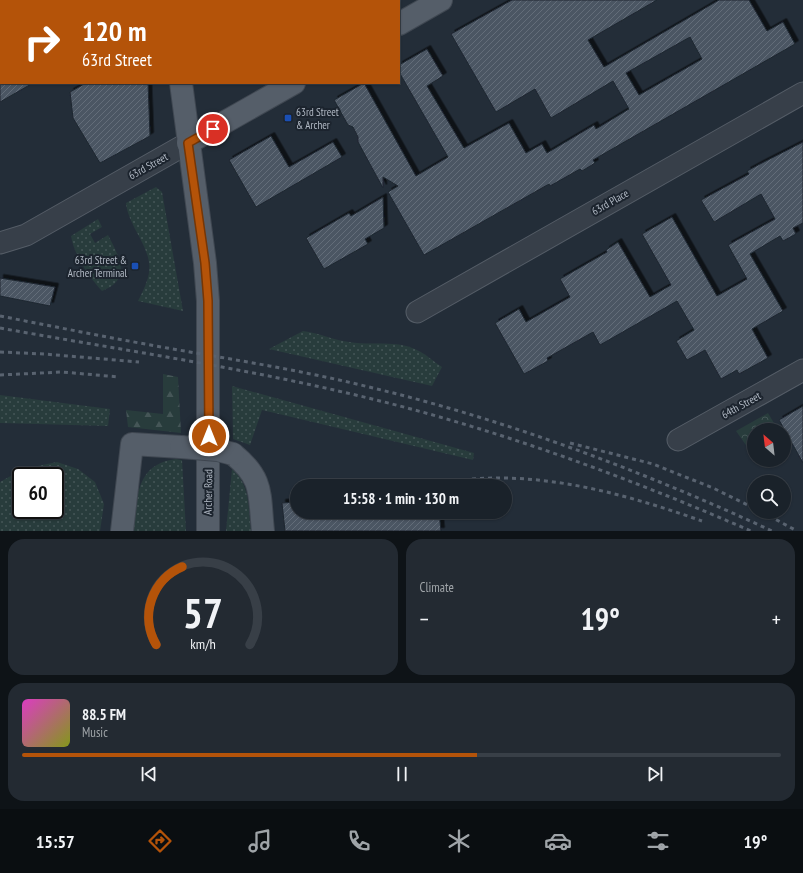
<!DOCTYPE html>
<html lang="en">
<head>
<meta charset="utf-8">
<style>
  :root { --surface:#1a222a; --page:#232a32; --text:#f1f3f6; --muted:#9fa4a8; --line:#383f47; --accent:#b45309 }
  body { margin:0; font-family:"PT Sans Narrow",sans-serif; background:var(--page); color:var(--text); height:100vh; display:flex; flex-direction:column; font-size:15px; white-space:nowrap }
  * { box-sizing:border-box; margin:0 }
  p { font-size:13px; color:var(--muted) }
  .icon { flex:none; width:22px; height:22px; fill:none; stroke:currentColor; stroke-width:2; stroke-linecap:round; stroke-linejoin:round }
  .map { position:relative; height:531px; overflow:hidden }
  .side { display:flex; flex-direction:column; gap:8px; padding:8px; background:#0e1317; flex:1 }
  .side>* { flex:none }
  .guide { position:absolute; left:0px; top:0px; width:400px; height:84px; box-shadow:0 1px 3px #0004,0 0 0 1px var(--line); background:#b45309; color:#fff; overflow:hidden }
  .needle { width:26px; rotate:332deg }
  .fabs { position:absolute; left:747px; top:423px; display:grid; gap:8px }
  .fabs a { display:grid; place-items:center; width:44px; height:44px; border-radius:50%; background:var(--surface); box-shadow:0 1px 3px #0004,0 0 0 1px var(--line); font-size:20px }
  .speed { position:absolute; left:12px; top:467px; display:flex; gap:8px; font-size:20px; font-weight:700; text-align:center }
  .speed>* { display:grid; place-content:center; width:52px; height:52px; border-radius:50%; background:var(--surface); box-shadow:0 1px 3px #0004,0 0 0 1px var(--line); line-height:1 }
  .speed .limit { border:2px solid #111; border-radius:6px; background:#fff; color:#111 }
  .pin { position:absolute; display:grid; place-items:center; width:34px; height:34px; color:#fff; margin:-17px; border:2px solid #fff; border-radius:50%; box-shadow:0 1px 4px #0007 }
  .me { position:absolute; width:44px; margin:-22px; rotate:0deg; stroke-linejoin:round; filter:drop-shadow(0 0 3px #0008) }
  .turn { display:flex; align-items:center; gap:14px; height:84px; padding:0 16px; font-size:18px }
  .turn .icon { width:52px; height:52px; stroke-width:2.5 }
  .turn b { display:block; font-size:28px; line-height:34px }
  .big { font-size:30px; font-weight:600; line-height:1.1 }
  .side .tile { flex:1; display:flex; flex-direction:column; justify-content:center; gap:6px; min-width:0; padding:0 14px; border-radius:16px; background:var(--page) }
  .side .dial { align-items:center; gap:0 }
  .dial svg { height:104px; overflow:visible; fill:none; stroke:var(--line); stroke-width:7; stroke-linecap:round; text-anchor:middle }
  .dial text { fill:var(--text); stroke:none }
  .song { display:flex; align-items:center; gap:12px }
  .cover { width:48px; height:48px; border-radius:6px; background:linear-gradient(135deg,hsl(310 70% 55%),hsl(70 70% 35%)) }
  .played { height:4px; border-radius:2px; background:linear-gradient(90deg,var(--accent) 60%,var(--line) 60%) }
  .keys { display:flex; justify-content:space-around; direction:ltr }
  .heat { display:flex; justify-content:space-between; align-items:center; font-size:22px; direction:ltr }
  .side .tiles { flex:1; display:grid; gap:8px; grid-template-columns:1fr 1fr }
  .tile:last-child { grid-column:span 2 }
  .trip { position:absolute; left:290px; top:479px; width:222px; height:40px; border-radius:20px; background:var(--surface); box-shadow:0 1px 3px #0004,0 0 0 1px var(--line); font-weight:600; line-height:40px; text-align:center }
  .dock { display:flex; height:64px; justify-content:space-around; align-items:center; background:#0a0e11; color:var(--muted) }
  .dock .icon { width:28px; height:28px }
  .dock .active { color:var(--accent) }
  .dock b { font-size:18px; color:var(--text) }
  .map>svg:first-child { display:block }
  .grass { fill:url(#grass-dots); fill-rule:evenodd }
  .forest { fill:url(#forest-firs) }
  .park { fill:url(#park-crowns) }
  .building { fill:url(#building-hatch); stroke:#1e2630; fill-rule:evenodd; filter:url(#shadow) }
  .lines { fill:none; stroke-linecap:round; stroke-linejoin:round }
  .minor-casing { stroke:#555d67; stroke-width:23 }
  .major-casing { stroke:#404852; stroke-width:24 }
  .minor { stroke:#373f49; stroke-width:21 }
  .major { stroke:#555e69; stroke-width:22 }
  .rail { stroke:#596370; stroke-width:3; stroke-dasharray:4 4; stroke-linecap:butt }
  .major-bridge-casing { stroke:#404852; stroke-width:24; stroke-linecap:butt }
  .major-bridge { stroke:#555e69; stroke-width:22 }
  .route-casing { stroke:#753606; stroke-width:10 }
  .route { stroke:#b45309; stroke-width:7 }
  .transit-dot { fill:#1a4fb4; stroke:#1c242e; stroke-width:1.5 }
  .labels { text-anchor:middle; stroke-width:4; stroke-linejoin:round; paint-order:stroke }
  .poi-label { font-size:11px; fill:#b2bac5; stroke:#1c242e; text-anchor:start }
  .street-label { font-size:11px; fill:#b2bac5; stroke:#1c242e }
</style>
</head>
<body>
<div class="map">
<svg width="803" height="531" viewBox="0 0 803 531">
  <defs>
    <pattern id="grass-dots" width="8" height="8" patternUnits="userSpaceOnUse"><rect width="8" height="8" fill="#283c3c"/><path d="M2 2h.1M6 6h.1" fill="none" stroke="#455657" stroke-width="1.8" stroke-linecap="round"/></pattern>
    <pattern id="forest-firs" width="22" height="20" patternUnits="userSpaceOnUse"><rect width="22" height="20" fill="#283c3c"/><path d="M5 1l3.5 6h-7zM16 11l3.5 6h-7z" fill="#455657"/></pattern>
    <pattern id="park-crowns" width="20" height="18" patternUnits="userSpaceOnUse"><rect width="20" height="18" fill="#283c3c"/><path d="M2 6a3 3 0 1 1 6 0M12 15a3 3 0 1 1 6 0" fill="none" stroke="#455657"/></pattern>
    <pattern id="building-hatch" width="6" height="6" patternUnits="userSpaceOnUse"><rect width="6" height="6" fill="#4c5764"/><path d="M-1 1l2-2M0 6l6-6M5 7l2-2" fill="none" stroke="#636d79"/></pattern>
    <filter id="shadow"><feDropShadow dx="3.5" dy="-3.5" stdDeviation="0" flood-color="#0009"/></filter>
  </defs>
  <rect width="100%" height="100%" fill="#232d38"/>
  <g class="grass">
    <path d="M156 187 162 192 183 311 138 301C155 269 152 260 135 229 131 220 127 213 126 203Z"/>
    <path d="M98 219 102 227 90 234 95 243 108 235C119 257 133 279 102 291 89 277 74 255 71 236Z"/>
    <path d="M303 331C319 333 333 340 349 342 371 346 398 339 419 351 427 355 434 362 442 367L432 386 269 349Z"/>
    <path d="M232 386 474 453 473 460 262 410 250 445 233 439Z"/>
    <path d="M0 395 110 409 108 426 0 423Z"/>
    <path d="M176 459 182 460 186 531H133C137 499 135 464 176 459Z"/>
    <path d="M57 462 78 469 95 482 104 504 100 531H0V482L23 469ZM21 476H55V510H21Z"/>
    <path d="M232 469C251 485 248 509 251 531H226Z"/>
  </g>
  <path class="forest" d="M163 374 178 377 181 433 128 427 126 410 163 414Z"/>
  <path class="park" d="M768 413 778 430H754V451L748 448 736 431Z"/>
  <g class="building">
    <path d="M512 0H657L588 40 604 67 719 0H749L767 31 783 22 795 44 593 160 595 163 582 171 580 169 550 186 549 184 424 255 388 192 398 186 383 177V188L358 142V137L353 127 348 125 334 100 364 83 416 176 448 157 399 72V65L427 49 443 76 427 86 464 148 509 123 526 153 542 144 547 153 594 125 596 129 629 109 613 81 551 118 535 89 496 112 451 34ZM690 37 702 59 639 95 626 73Z"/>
    <path d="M0 83H33L0 102Z"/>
    <path d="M86 83H148L150 136 100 163 73 118 70 92Z"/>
    <path d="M271 136 289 167 333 142 342 157 256 207 229 160Z"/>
    <path d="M803 142V223L793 228 796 234 783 241 780 236 750 254 783 311 752 329 768 358 739 374 737 370 721 379 705 350 687 360 676 341 694 330 677 301 600 345 593 332 547 358 548 361 524 374 495 323 519 309 526 322 570 297 560 279 607 252 606 250 618 242 650 297 671 285 642 234 672 217 717 296 747 279 728 245 775 219 761 194 714 222 701 200 749 174 747 171 760 164Z"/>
    <path d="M383 197 384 228 365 239 368 244 324 269 306 238 349 213 351 216Z"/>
    <path d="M0 278 55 287 50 306 0 296Z"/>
    <path d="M803 406V463L779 420Z"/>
    <path d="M297 502V512H366L367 517 408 512H439L441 531H285L282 503Z"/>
  </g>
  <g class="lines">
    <g class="minor-casing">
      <g id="minor">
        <path d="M0 243 26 235 188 143"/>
        <path d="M417 312 803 93"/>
        <path d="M678 440 803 370"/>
      </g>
    </g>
    <g class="major-casing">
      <g id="major">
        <path d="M171 0V1"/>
        <path d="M399 24 441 0"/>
        <path d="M181 83 205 263 208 301V531"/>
        <path d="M188 143 294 83"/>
        <path d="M233 454C264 479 259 494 263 531"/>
        <path d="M122 531 132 444 181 447"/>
      </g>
    </g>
    <use href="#minor" class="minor"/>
    <use href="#major" class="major"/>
    <g class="rail">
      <path d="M0 316C56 327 111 338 167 348 236 360 305 371 373 388 510 421 645 472 772 531"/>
      <path d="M0 328C116 349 232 366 347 393 486 425 620 474 751 531"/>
      <path d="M0 352 44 354 139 362"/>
      <path d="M0 375 62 372 119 377"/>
      <path d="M570 443 653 464 713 488 754 508"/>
      <path d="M472 479C551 473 628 495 702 521"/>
      <path d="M762 512 797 531"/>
    </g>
    <g class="major-bridge-casing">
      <path id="major-bridge" d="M181 447 218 450 233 454"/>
    </g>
    <use href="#major-bridge" class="major-bridge"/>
  </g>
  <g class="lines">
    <g class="route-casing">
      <path id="route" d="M209 436 208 301 205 263 188 143 213 129"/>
    </g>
    <use href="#route" class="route"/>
  </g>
  <g class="transit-dot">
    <rect x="284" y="114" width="8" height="8" rx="2"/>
    <rect x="131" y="262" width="8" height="8" rx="2"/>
  </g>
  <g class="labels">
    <g class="poi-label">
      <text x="296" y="116">63rd Street<tspan x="296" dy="13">&amp; Archer</tspan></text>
      <text x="127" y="264" text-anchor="end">63rd Street &amp;<tspan x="127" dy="13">Archer Terminal</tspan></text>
    </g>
    <g class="street-label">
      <text transform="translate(148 166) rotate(-29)" y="4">63rd Street</text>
      <text transform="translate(610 202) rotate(-30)" y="4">63rd Place</text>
      <text transform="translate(741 405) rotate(-29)" y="4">64th Street</text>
      <text transform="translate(208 492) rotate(-89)" y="4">Archer Road</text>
    </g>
  </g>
</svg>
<div class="fabs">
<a><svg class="needle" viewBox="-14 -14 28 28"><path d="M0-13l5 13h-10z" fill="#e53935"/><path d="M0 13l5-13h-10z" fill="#9fa4a8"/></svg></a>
<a><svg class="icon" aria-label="search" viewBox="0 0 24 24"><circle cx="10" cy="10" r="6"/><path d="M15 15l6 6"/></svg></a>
</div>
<div class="speed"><div class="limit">60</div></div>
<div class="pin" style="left:213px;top:129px;background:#d93025"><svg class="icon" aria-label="arrive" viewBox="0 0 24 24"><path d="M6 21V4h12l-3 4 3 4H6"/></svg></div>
<svg class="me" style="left:209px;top:436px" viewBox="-20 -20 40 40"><circle r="17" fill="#b45309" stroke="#fff" stroke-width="3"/><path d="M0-11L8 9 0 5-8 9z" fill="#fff"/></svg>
<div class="trip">15:58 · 1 min · 130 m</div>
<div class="guide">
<div class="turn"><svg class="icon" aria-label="right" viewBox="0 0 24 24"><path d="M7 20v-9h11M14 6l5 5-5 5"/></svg><div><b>120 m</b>63rd Street</div></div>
</div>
</div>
<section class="side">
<div class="tiles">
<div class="tile dial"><svg viewBox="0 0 100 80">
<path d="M14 69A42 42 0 1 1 86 69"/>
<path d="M14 69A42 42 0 0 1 34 9" stroke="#b45309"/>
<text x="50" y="56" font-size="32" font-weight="700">57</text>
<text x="50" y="72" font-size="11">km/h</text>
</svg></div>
<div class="tile"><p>Climate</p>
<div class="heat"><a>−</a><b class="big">19°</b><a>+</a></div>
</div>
<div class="tile">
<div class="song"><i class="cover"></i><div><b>88.5 FM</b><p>Music</p></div></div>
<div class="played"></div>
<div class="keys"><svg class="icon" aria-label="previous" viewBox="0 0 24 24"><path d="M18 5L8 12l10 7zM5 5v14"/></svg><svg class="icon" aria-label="pause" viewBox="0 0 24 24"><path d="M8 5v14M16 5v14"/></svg><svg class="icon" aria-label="next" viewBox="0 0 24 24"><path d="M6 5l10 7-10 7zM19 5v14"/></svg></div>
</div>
</div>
</section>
<nav class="dock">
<b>15:57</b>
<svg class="icon active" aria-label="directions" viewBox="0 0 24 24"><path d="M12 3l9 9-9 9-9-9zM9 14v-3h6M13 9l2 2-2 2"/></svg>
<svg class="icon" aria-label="music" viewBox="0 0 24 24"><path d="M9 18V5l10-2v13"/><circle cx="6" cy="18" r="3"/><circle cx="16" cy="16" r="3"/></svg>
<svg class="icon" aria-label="phone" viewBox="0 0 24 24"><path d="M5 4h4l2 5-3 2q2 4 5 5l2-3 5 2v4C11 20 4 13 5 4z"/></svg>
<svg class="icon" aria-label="climate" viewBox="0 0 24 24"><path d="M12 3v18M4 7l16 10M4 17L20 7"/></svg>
<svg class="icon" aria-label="car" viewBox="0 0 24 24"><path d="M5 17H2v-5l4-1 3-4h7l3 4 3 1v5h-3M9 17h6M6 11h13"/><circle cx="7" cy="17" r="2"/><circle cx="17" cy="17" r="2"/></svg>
<svg class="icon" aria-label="filters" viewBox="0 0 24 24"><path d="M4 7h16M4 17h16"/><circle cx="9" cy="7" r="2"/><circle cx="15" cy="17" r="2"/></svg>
<b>19°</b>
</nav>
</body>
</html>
